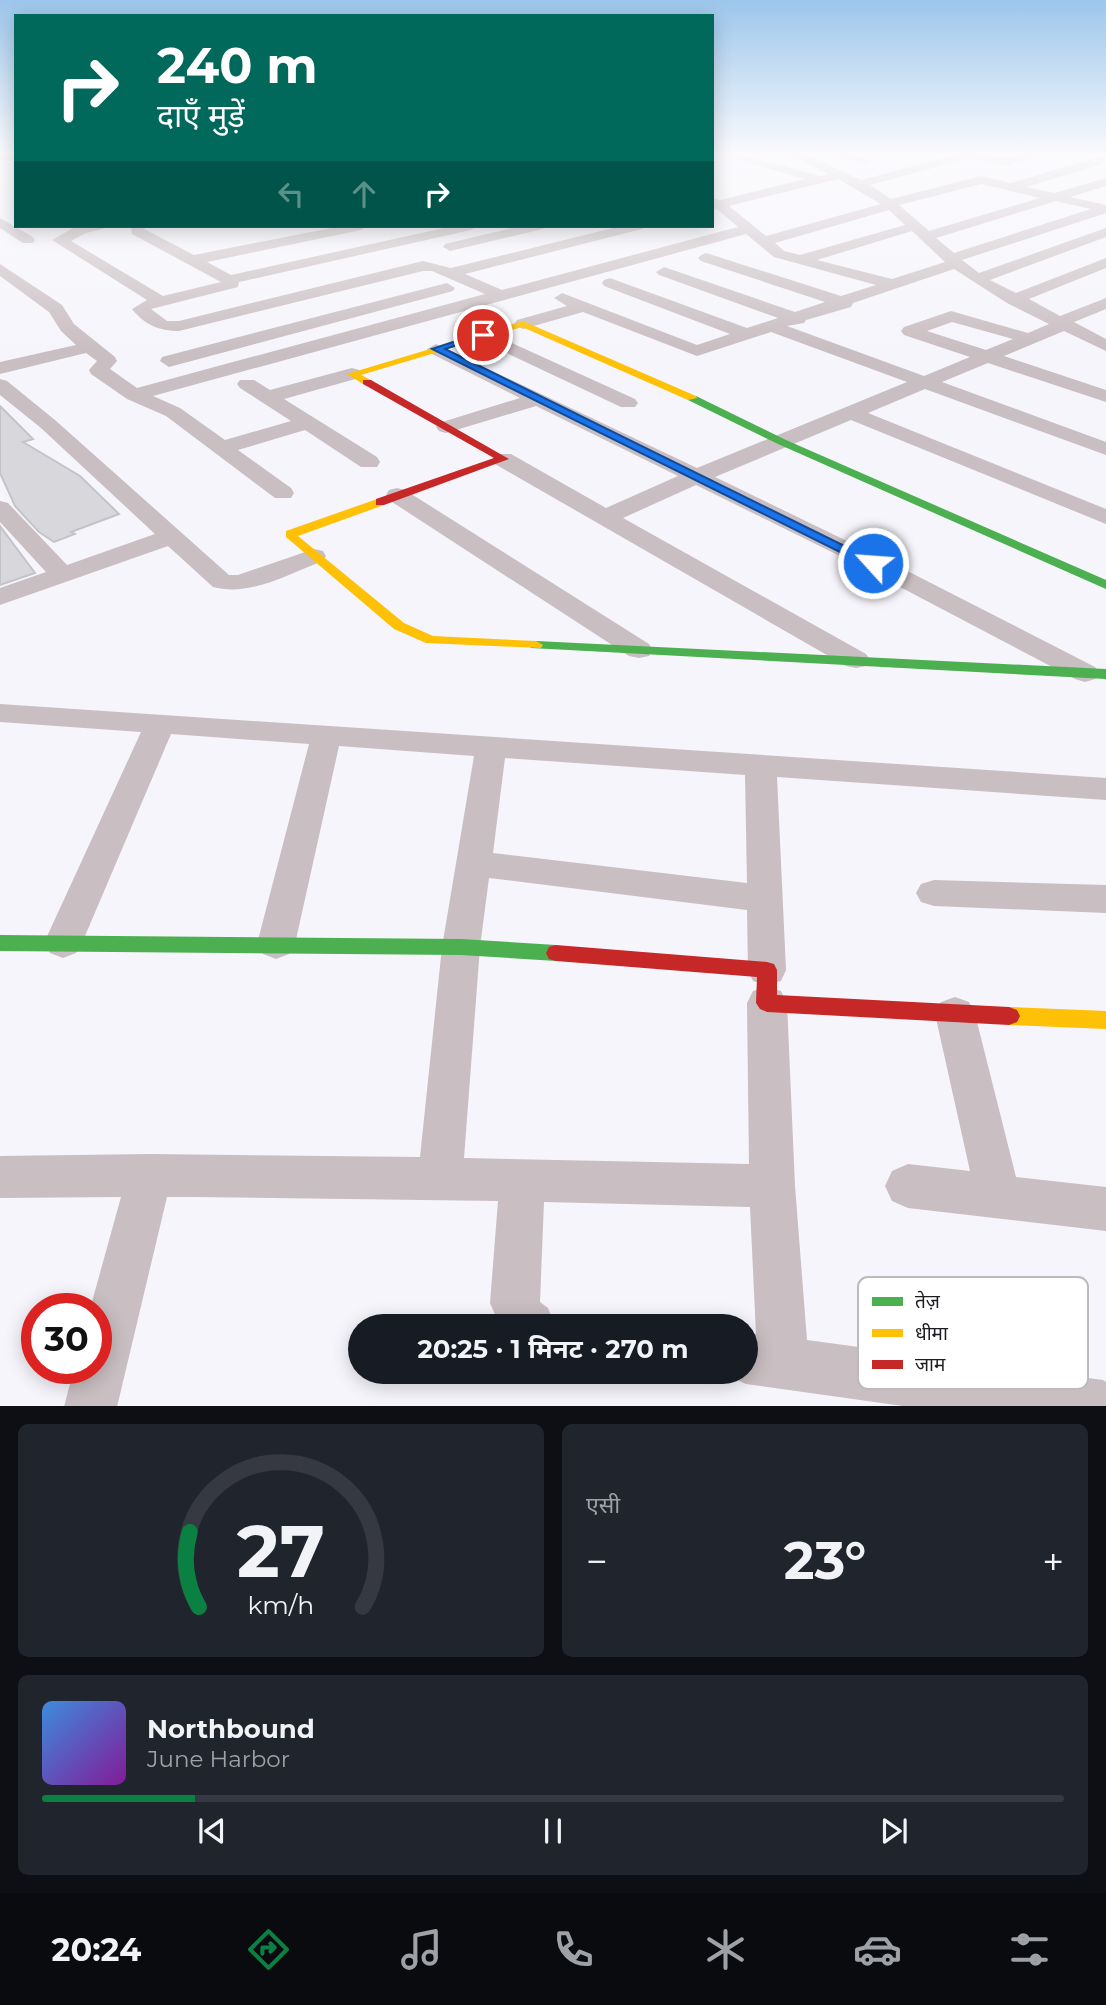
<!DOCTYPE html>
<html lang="hi">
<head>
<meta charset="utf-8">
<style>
  :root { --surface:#171b24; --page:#20242c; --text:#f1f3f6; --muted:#9ea1a6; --line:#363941; --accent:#0b8043 }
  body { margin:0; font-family:Montserrat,"Noto Sans Devanagari",sans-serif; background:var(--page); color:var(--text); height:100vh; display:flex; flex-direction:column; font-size:26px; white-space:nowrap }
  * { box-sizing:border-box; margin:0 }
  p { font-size:23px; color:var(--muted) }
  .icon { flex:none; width:38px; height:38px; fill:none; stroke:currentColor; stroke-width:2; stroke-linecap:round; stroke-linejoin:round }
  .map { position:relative; height:1406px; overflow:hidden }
  .drawer { display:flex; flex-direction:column; gap:18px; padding:18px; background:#0d0f14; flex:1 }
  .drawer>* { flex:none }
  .top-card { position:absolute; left:14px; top:14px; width:700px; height:214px; border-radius:0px; box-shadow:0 4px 18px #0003; background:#00695c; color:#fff; overflow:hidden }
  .speed { position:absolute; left:21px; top:1293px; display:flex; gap:14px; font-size:35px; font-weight:700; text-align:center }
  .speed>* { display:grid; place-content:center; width:91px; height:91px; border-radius:50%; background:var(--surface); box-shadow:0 4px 18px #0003; line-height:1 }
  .speed .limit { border:10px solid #d22; background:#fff; color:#111 }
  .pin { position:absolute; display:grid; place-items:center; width:60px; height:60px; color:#fff; margin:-30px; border:4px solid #fff; border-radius:50%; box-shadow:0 2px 7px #0007 }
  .me { position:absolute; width:77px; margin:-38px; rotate:296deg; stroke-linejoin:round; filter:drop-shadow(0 0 5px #0008) }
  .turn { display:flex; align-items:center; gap:24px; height:147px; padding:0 28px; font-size:32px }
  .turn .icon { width:91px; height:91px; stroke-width:2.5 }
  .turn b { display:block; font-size:49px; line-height:60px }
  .lanes { display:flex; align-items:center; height:66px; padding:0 28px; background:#0003; justify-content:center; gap:35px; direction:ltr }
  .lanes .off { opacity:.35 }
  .big { font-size:52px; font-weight:700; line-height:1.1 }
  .drawer .widget { flex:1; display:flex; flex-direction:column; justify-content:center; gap:10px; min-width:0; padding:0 24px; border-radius:10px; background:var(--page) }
  .drawer .dial { align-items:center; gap:0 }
  .dial svg { height:182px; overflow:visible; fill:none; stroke:var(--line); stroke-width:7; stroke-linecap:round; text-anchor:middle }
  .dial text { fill:var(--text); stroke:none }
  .song { display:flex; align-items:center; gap:21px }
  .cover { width:84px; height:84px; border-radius:10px; background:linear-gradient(135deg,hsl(210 70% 55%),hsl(290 70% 35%)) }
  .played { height:7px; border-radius:4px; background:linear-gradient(90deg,var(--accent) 15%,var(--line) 15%) }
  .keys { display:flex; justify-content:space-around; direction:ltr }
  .heat { display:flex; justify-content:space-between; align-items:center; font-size:38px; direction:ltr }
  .drawer .tiles { flex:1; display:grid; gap:18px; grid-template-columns:1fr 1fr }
  .widget:last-child { grid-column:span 2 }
  .trip { position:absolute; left:348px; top:1314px; width:410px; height:70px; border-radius:35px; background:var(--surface); box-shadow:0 4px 18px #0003; font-weight:700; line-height:70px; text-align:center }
  .dock { display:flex; height:112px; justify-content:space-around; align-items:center; background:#090b0e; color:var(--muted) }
  .dock .icon { width:49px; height:49px }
  .dock .active { color:var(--accent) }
  .dock b { font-size:32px; color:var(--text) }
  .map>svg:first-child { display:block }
  .building { fill:#d8d7dc; stroke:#c4c4c8; stroke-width:2 }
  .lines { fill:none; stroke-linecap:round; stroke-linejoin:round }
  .street { fill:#c9bec1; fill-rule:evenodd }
  .fast { fill:#4caf50; fill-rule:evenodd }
  .slow { fill:#ffc107; fill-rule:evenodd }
  .jam { fill:#c62828; fill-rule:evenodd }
  .route { fill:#1a73e8; stroke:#114b97; stroke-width:2 }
  .key { fill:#fff; stroke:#bbbbbc; stroke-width:2 }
  .key-label { font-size:19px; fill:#1d1c20 }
</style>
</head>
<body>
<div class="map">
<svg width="1106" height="1407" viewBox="0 0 1106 1407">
  <rect width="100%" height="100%" fill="#f6f5fb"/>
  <g class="building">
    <path d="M0 406 33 439 23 442 80 476 119 514 71 532 75 534 54 542 39 532 15 506 0 473Z"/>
    <path d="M0 526 35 573 0 585Z"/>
  </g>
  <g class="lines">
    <g class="street">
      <path d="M0 153 16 154V161H0Z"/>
      <path d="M714 153H735L820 176 828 174 787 153H803L861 180 962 153H983L1006 158 1025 153H1046L1006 166 970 158 870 185 891 199 981 176 1011 183 1095 158H1103V164L1026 187 1055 193 1106 178V186L1070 197 1106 205V213L962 260 979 273 1106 228V237L990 280 1016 293 1106 258V268L1029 299 1060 316 1106 298V309L1074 322 1106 339V351L1064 331 1004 356 1106 390V402L988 363 942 382 1106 442V455L925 389 868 413 1106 509V524L851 420 715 477 882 558 1095 667 1099 673 1095 679 1085 682 1075 679 864 568 696 485 623 518 866 654 870 660 866 666 856 668 846 666 495 464 492 459 495 454H511L606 508 678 476 536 406 446 433 439 431 436 427 439 423 520 398 430 353 427 349 436 344 697 468 907 382 771 332 697 356 583 312 523 329 514 324 517 320 567 306 554 298 562 293 697 345 730 334 604 286 602 283 604 280 610 278 747 328 778 318 659 275 656 272 664 267 795 312 825 302 701 261 698 258 701 255 706 253 841 296 876 285 774 257 746 234 153 396 180 408 225 440 291 421 240 388 237 384 240 380H254L270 390 352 368 359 370 361 374 359 378 284 399 377 457 380 462 377 467H361L305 430 238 450 291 488 294 493 291 498H275L166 416 127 399 91 374 89 370 97 361 86 353 0 374V362L76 345 61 331 49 312 0 276V264L62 305 74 324 115 357 117 361 110 369 137 388 485 294 432 271H423L179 331C159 331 145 325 132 309L147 300 52 240 75 227 105 226 103 229 86 233 71 241 163 296 221 282 132 234 131 226H147L144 229 194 255 341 226H368L361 230 207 262 231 275 453 226H478L471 230 239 282 238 287 151 309 167 321H179L423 261 451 268 621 226H644L642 229 465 274 502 290 738 227 717 209 712 210V198L720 200 805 179ZM838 179 881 204 766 236 729 206ZM981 184 1040 198 929 231 899 205ZM1056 201 1091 209 954 253 936 238ZM889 210 905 225 800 255 784 251 775 243ZM912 231 945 262 892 279 817 260ZM954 269 1007 303 1049 324 1028 333 951 311 904 327 901 331 904 335 970 357 924 376 787 326 804 323 806 320 851 307 853 303ZM952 322 1013 339 986 350 927 331Z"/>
      <path d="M829 153H850L872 161 866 165Z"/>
      <path d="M0 218 33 237 35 240 33 243H23L0 228Z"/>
      <path d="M521 226H545L543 229 450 251 443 247 445 244Z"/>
      <path d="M447 283 455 288 453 291 169 367 160 361 162 357Z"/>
      <path d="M483 330 635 399 638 403 635 407H621L477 339 474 335 477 331Z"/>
      <path d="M0 379 7 381 55 420 229 575H238L314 549 323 551 326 556 323 561C288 574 250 597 213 587L168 546 0 605V588L46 572 0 522V501L8 503 67 565 155 534 41 428 0 395Z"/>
      <path d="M397 488 405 490 649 644 653 650 649 656 639 658 629 656 389 500 386 495 389 490Z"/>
      <path d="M0 704 1106 778V800L777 777 786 970 781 981 767 985 753 981 748 970 747 910 489 878 480 947 464 1158 749 1164 747 1003 753 991 767 987 781 991 787 1003 795 1186 807 1340 1103 1380 1106 1382V1407H910L746 1384 728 1376 726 1372H746V1332L756 1334 750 1207 544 1202 540 1302 548 1308 555 1326H500L490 1303 498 1201 193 1197H167L117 1407H64L74 1368H96V1309H90L121 1197 0 1198V1156L150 1154 420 1157 442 947 474 756 339 746 295 944 289 954 276 959 263 954 257 944 309 744 171 734 82 943 76 953 63 958 50 953 44 943 141 732 0 722ZM505 758 745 775 747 883 493 853Z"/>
      <path d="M934 880 1106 885V913L934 906 921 902 916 893 921 884Z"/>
      <path d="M955 997 969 1002 975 1014 1016 1177 1106 1187V1231L908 1208 892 1201 885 1186 892 1171 908 1164 970 1171 935 1014 941 1002Z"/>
    </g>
    <g class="fast">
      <path d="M688 396H696L786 440 1106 580V589L778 444 688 400Z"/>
      <path d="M536 641 1106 669V679L531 648 529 645Z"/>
      <path d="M0 935 461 939 556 945 563 947 566 953 563 959 556 961 461 955 0 951Z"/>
    </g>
    <g class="slow">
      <path d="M523 321 696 396 697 398 688 400 522 327 361 375 371 380V384H363L347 374Z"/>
      <path d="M380 498 384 499V505L298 536 404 623 433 636 536 641 543 645 541 648 426 643 394 629 286 537V531Z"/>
      <path d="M1009 1007 1106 1011V1029L1009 1025 1001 1022 998 1016 1001 1010Z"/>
    </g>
    <g class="jam">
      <path d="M363 380H371L509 459 384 505H376V499L494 458 363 384Z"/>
      <path d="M556 945 767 962 774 964 777 970V995L1009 1007 1017 1010 1020 1016 1017 1022 1009 1025 767 1012 760 1009 756 1003 757 977 556 961 549 959 546 953 549 947Z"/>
    </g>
  </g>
  <linearGradient id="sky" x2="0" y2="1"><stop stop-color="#9cc6eb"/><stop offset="0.44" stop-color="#fbfafd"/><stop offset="1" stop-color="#fbfafd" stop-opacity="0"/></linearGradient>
  <rect width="1106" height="350" fill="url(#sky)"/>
  <path class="route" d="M480 333 488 335 445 349 879 563 877 566H868L432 349Z"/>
  <rect x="858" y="1277" width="230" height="112" rx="10" class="key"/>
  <rect x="872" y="1297" width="31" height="9" fill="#4caf50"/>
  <rect x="872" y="1329" width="31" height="8" fill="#ffc107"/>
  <rect x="872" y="1360" width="31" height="9" fill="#c62828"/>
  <g class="key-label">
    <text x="915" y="1308">तेज़</text>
    <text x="915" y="1340">धीमा</text>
    <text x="915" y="1371">जाम</text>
  </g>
</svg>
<div class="speed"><div class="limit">30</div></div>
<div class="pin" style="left:483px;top:335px;background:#d93025"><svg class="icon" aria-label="arrive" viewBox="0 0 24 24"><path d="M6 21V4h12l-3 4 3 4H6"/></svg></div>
<svg class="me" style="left:873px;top:563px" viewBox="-20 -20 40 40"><circle r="17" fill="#1a73e8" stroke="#fff" stroke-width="3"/><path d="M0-11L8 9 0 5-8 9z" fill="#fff"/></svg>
<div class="trip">20:25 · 1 मिनट · 270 m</div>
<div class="top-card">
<div class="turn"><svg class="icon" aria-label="right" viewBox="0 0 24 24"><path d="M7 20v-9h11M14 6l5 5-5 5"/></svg><div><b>240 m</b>दाएँ मुड़ें</div></div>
<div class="lanes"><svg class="icon off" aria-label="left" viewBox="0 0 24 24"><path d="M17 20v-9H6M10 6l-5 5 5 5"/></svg><svg class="icon off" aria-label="ahead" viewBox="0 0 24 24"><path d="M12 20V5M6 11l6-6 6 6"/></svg><svg class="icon" aria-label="right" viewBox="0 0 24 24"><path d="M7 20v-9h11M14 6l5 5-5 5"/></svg></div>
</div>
</div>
<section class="drawer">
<div class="tiles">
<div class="widget dial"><svg viewBox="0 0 100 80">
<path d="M14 69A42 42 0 1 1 86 69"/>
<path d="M14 69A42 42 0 0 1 10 36" stroke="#0b8043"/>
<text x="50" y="56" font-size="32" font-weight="700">27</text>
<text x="50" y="72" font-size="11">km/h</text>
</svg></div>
<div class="widget"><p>एसी</p>
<div class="heat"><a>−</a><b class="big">23°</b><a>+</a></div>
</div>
<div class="widget">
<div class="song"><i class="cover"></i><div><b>Northbound</b><p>June Harbor</p></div></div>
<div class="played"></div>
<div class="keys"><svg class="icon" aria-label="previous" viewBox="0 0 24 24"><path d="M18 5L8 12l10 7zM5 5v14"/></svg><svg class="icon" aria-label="pause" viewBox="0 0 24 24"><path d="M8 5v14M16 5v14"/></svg><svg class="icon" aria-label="next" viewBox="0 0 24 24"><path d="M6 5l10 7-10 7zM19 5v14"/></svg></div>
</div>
</div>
</section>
<nav class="dock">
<b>20:24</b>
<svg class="icon active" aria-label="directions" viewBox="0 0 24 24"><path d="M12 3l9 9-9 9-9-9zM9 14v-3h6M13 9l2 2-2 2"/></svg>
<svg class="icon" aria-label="music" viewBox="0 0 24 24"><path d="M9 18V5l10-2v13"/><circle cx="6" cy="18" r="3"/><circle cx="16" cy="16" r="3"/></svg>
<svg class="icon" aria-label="phone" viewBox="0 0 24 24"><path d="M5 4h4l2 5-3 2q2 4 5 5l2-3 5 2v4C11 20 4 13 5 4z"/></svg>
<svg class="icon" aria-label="climate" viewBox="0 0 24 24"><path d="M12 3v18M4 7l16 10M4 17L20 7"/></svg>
<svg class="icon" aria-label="car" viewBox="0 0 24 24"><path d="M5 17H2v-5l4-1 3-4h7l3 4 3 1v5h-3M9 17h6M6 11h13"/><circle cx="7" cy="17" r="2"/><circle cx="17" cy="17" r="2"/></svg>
<svg class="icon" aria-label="filters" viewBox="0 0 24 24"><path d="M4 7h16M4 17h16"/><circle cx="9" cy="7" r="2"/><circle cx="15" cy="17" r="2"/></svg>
</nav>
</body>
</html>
